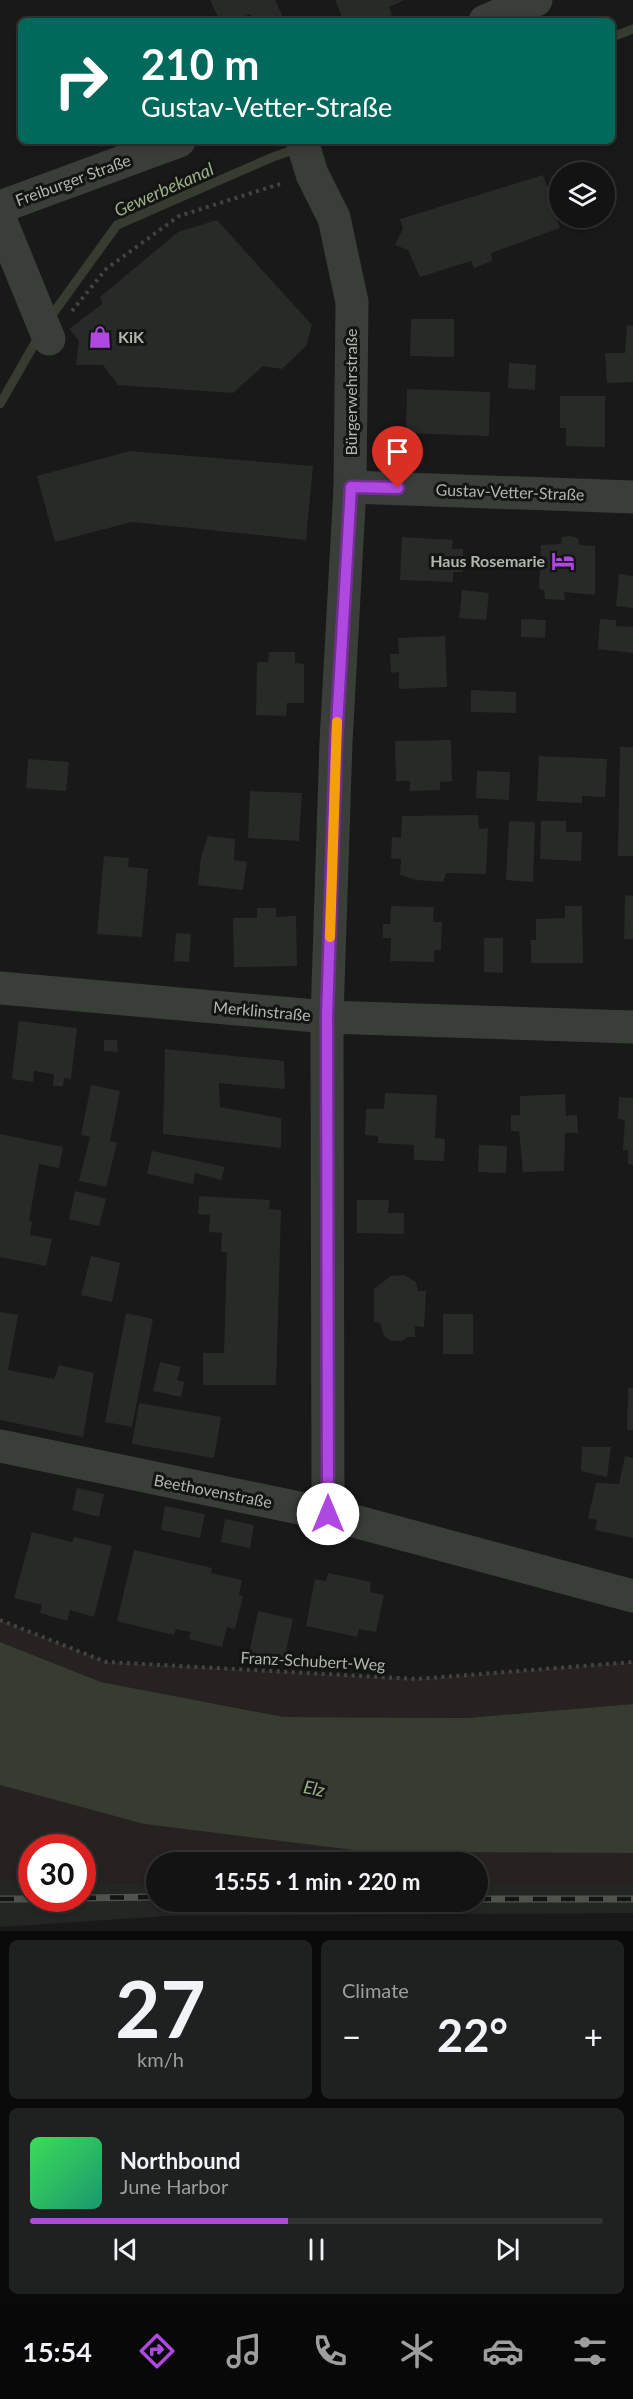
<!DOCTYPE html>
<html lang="en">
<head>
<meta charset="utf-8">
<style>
  :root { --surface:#121312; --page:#1f2020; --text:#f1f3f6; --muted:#9c9e9f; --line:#313232; --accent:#af48e1 }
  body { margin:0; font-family:Lato,sans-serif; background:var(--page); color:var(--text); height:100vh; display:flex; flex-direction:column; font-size:22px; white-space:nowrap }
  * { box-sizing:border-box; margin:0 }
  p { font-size:20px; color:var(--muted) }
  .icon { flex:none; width:33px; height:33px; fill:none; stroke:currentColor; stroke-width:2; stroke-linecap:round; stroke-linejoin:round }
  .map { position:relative; height:1931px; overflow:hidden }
  .details { display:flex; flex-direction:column; gap:9px; padding:9px; background:#0a0a0a; flex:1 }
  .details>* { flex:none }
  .banner { position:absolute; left:18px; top:18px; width:597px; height:126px; border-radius:9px; box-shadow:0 3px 9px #0003,0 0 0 2px var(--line); background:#00695c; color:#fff; overflow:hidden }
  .buttons { position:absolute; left:549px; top:162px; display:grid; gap:12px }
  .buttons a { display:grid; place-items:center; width:66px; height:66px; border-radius:50%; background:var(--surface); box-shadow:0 3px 9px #0003,0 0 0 2px var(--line); font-size:30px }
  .speed { position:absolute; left:18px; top:1834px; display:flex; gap:12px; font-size:30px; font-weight:700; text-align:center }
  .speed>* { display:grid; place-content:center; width:78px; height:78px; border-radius:50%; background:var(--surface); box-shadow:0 3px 9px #0003,0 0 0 2px var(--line); line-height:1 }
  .speed .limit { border:9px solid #d22; background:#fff; color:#111 }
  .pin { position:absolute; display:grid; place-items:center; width:51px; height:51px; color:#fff; margin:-62px -26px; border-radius:50% 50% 50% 0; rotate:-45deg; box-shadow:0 0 6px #0007 }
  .pin .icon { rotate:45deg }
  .me { position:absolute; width:66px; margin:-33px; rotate:0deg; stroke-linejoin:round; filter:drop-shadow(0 0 4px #0008) }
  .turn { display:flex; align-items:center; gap:21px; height:126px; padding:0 24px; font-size:27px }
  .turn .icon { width:78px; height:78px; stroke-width:2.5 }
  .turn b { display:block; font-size:42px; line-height:51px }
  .big { font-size:45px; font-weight:700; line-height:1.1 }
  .details .widget { flex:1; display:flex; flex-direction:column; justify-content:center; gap:9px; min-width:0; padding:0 21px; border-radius:9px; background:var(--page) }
  .details .dial { align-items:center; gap:0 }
  .dial b { font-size:78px; line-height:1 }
  .song { display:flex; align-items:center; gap:18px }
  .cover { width:72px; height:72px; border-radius:9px; background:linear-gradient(135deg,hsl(130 70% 55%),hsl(160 70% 35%)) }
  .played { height:6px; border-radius:3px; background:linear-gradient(90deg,var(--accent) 45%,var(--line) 45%) }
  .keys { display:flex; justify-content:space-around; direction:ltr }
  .heat { display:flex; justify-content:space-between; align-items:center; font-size:33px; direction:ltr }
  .details .tiles { flex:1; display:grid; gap:9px; grid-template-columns:1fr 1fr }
  .widget:last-child { grid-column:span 2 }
  .trip { position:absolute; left:146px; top:1852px; width:342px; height:60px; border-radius:30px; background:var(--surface); box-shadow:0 3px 9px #0003,0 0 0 2px var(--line); font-weight:700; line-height:60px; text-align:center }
  .tab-bar { display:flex; height:96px; justify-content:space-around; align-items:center; background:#070807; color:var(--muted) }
  .tab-bar .icon { width:42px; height:42px }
  .tab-bar .active { color:var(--accent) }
  .tab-bar b { font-size:27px; color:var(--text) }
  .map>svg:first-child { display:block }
  .built { fill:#242624 }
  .green { fill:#272221 }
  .water { fill:#363c2f }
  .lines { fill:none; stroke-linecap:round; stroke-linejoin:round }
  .stream { stroke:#363c2f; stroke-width:9 }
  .building { fill:#282a28 }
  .path { stroke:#41453f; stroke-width:4; stroke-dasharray:3 4.5; stroke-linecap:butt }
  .minor { stroke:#3a3e39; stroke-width:33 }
  .rail-casing { stroke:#4e534c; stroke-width:7 }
  .rail { stroke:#131413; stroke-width:4.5; stroke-dasharray:14; stroke-linecap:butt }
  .route-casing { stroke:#722f92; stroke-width:15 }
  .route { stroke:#af48e1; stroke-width:10 }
  .slow { stroke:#f59e0b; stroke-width:10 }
  .labels { text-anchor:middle; stroke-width:6; stroke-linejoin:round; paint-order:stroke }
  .street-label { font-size:16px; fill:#afb8ab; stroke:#131413 }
  .poi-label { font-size:16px; font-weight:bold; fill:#afb8ab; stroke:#131413; text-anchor:start }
  .water-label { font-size:18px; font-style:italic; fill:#9baf86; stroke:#131413 }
</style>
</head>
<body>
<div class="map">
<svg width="633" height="1931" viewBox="0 0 633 1931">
  <rect width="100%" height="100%" fill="#181918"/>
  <path class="built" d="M0 1879 31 1881 32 1899H82L83 1882 156 1883V1902H477V1884H633V1913L167 1916 0 1927Z"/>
  <g class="green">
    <path d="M0 1620 106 1662 417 1679 633 1662V1704L467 1718 284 1717 101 1682 0 1642Z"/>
    <path d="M0 1785 144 1824 369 1852 633 1853V1884H477V1863H156V1883L83 1882 82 1848H32L31 1881 0 1879Z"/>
  </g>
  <path class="water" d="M0 1642 101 1682 284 1717 467 1718 633 1704V1853L369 1852 144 1824 0 1785Z"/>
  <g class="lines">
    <g class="stream">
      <path d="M612 37 633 29"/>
      <path d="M49 319 117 225 273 157 319 141"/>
      <path d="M0 404 39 336"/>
    </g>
  </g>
  <g class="building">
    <path d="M210 0H275L282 15 271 21H253L250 14 234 21H220Z"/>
    <path d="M335 0H404L389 7 392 15 379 21H368L366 16 355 21H344Z"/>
    <path d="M543 175 547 186 560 192V197L553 207 560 228 491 253 492 261 474 268 471 261 420 277 408 250 395 245 403 229 400 219Z"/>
    <path d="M217 220 312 325 306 346 282 369 263 366 233 393 118 385 103 365H76L79 341 69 329 102 304 100 297 178 232Z"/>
    <path d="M411 319H454V357L410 356Z"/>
    <path d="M627 325 633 326V382L607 383 605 353H625Z"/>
    <path d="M509 363 536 365 535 390 508 388Z"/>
    <path d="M407 389 490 392 489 436 406 433Z"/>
    <path d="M560 396H605V447L566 446V428H560Z"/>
    <path d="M130 451 313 466 306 540 132 522 55 542 37 476Z"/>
    <path d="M570 536 578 538 579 545 595 546V595L564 592 565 600 545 599 544 590 539 589 541 545 561 544 562 537Z"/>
    <path d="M402 537 453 540 452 549H463V572H453V582L400 580Z"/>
    <path d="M619 574 633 576V608L616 606Z"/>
    <path d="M462 590 489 593 486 620 459 618Z"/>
    <path d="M521 619 546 620 545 638 521 637Z"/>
    <path d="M600 619 616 620V626L633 627V653L598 649Z"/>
    <path d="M445 636 447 687 399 689V672L391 673 390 654H399L398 638Z"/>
    <path d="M269 652H295V663L304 664V703H287L286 716 256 715 257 662H268Z"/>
    <path d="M471 690 516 692V713L471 712Z"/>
    <path d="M451 740 452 781 440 782V790L410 791V781H396L395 741Z"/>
    <path d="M620 747H633V856H618Z"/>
    <path d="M539 756 607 759 605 797 582 796V803L537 801Z"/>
    <path d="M28 759 69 762 66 791 26 788Z"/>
    <path d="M477 771 510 772 509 800 476 798Z"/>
    <path d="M250 791 302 793 299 841 248 838Z"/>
    <path d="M478 815 479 829 488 828 486 874 446 873 443 882 417 880 400 875 401 859 391 858 392 837 401 838 402 816Z"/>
    <path d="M509 821 535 822 533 882 506 880Z"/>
    <path d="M541 821H566V832H582L581 861 540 859Z"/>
    <path d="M208 836 235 839 234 860 247 862 243 890 198 885 201 857Z"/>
    <path d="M104 856 129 858 128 867 148 869 142 937 97 934Z"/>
    <path d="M625 895 633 896V939H624Z"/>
    <path d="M391 906 434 907 433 922H442L441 950H434V962L390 961 391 938H383V924H390Z"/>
    <path d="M565 906H582L583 963H531V940H536V919L565 918Z"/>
    <path d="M257 908H276V917L296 916 297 966 234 967 233 918H257Z"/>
    <path d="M176 933 191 934 189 962 174 961Z"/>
    <path d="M484 938H503V973L484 972Z"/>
    <path d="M19 1021 77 1028 71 1079 64 1078 63 1086H53L54 1074 34 1071 33 1082 12 1079Z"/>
    <path d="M104 1040H117L118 1052 104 1051Z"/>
    <path d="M165 1049 284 1061 285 1089 219 1083 220 1107 281 1118V1148L163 1134Z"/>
    <path d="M91 1085 120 1091 110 1141 117 1143 106 1187 79 1181 90 1137 81 1135Z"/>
    <path d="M385 1093 437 1095 435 1138 445 1139 444 1161 414 1160V1145L378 1143V1136L365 1135 366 1109H384Z"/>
    <path d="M565 1094 566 1116 577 1115 578 1133H565L564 1171 523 1172 519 1131H511V1115H520V1096Z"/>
    <path d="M619 1097 633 1098V1165L628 1164V1150H623L625 1120 618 1119Z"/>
    <path d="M0 1134 63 1147 59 1168 39 1164 29 1221 32 1222 30 1235 52 1239 46 1266 0 1257Z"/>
    <path d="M479 1145 507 1146 506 1173 478 1172Z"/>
    <path d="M152 1151 225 1167 221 1180 195 1173 193 1184 147 1174Z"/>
    <path d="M75 1191 106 1199 99 1226 69 1219Z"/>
    <path d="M199 1196 270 1200 269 1209 281 1210 276 1385H203V1353H224L227 1252H221L222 1233 209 1232 210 1215 198 1214Z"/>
    <path d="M357 1200H389L388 1213H404V1234L357 1233Z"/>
    <path d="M91 1256 120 1263 112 1302 81 1295Z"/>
    <path d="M404 1275 416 1282 418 1291H426L424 1327 415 1326V1337H408L402 1341H392L384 1336 380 1323 374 1322V1289L391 1276Z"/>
    <path d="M0 1312 18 1315 8 1370 54 1379 59 1365 94 1373 83 1437 0 1420Z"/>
    <path d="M126 1313 153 1319 132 1427 105 1422Z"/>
    <rect x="443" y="1314" width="30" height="40"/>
    <path d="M160 1362 181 1367 177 1380 184 1382 181 1397 153 1391Z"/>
    <path d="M628 1388H633V1430H627Z"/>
    <path d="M139 1403 221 1417 214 1458 132 1444Z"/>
    <path d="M582 1447H611L607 1477 581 1471Z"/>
    <path d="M625 1456 633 1458V1538L595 1530 597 1520 588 1518 596 1483 619 1484Z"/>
    <path d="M77 1488 104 1494 99 1517 72 1510Z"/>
    <path d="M165 1506 205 1514 200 1538 161 1530Z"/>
    <path d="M225 1519 254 1525 250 1548 221 1542Z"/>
    <path d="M32 1532 72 1542 74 1537 112 1546 94 1617 70 1610 67 1621 40 1613 42 1605 14 1598Z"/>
    <path d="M134 1550 212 1568 211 1573 242 1580 239 1595 243 1596 235 1629 227 1627 222 1647 189 1639 191 1632 176 1629 174 1635 117 1621Z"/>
    <path d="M328 1573 371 1582 370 1592 384 1595 376 1632 359 1629 357 1637 306 1626 315 1579 326 1581Z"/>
    <path d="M258 1611 293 1619 283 1665 248 1658Z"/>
  </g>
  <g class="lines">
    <g class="path">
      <path d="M72 311 106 269 179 216 280 184"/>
      <path d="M0 1620 106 1662 417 1679 633 1662"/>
    </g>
    <g class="minor">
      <path d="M485 21 536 0"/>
      <path d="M302 141 312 174 334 218 352 302 350 487 336 742 327 1017 328 1514"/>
      <path d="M0 207 179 141"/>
      <path d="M0 219 49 339"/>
      <path d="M350 487 633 497"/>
      <path d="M0 988 327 1017 633 1027"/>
      <path d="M0 1446 328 1514 633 1596"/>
    </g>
    <g class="rail-casing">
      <g id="rail">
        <path d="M82 1898 156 1897"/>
        <path d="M0 1899H32"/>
        <path d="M477 1899H633"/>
      </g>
    </g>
    <use href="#rail" class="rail"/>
  </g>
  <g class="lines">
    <g class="route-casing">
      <path id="route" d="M328 1514 327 1017 336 742 351 487 398 488"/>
    </g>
    <use href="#route" class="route"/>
    <path class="slow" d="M330 937 337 722"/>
  </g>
  <defs>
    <g id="shop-bare" transform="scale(1.8)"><path d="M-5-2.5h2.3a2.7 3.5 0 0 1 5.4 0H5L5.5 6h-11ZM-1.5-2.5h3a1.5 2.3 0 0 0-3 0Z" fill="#af48e1" stroke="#131413" stroke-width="2.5" paint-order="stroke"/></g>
    <g id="hotel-bare" transform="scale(1.8)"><path d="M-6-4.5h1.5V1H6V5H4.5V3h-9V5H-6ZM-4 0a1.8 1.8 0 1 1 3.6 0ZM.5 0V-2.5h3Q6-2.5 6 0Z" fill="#af48e1" stroke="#131413" stroke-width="2.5" paint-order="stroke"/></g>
  </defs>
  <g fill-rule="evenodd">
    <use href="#shop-bare" x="100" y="337"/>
    <use href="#hotel-bare" x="563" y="561"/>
  </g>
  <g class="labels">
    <g class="street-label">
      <text transform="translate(73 180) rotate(-20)" y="6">Freiburger Straße</text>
      <text transform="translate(351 392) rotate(-90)" y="6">Bürgerwehrstraße</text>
      <text transform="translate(510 492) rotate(2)" y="6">Gustav-Vetter-Straße</text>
      <text transform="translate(262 1011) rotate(5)" y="6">Merklinstraße</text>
      <text transform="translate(213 1491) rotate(11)" y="6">Beethovenstraße</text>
      <text transform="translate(313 1661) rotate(3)" y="6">Franz-Schubert-Weg</text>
    </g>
    <g class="poi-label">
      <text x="118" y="343">KiK</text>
      <text x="545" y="567" text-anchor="end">Haus Rosemarie</text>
    </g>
    <g class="water-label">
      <text transform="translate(164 190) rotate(-24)" y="6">Gewerbekanal</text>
      <text transform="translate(314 1789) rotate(11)" y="6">Elz</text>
    </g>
  </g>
</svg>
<div class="buttons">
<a><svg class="icon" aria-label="layers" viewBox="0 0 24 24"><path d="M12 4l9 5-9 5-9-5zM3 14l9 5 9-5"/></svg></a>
</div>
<div class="speed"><div class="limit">30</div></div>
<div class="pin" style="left:398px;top:488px;background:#d93025"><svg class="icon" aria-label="arrive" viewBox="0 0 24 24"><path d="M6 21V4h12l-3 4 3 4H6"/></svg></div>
<svg class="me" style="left:328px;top:1514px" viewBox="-20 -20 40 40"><circle r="19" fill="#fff"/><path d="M0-13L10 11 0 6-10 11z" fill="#af48e1"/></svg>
<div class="trip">15:55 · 1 min · 220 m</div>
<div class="banner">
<div class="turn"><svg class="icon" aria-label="right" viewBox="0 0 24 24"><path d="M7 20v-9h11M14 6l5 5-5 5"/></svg><div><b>210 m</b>Gustav-Vetter-Straße</div></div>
</div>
</div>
<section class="details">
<div class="tiles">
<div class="widget dial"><b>27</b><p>km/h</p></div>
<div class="widget"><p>Climate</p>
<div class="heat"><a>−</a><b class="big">22°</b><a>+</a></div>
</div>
<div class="widget">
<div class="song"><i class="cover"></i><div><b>Northbound</b><p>June Harbor</p></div></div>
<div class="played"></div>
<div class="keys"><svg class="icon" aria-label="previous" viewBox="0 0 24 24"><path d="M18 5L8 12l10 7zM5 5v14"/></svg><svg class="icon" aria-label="pause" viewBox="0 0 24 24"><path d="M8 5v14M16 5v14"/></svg><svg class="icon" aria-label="next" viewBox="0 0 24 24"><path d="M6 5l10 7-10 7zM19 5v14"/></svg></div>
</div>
</div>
</section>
<nav class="tab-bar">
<b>15:54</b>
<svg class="icon active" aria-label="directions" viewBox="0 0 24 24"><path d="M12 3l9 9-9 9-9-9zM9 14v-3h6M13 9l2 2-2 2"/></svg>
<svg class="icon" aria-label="music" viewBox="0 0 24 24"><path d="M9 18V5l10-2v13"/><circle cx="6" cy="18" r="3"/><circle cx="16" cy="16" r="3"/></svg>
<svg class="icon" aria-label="phone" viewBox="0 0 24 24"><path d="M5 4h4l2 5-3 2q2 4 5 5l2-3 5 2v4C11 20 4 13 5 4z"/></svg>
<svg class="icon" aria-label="climate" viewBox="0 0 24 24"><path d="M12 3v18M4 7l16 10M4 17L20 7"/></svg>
<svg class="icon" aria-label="car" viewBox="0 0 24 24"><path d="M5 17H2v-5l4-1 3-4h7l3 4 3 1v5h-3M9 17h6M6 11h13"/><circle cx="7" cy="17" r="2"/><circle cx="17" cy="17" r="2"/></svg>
<svg class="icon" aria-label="filters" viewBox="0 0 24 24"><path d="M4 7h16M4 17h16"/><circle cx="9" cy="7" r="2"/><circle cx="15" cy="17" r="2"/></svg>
</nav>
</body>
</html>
